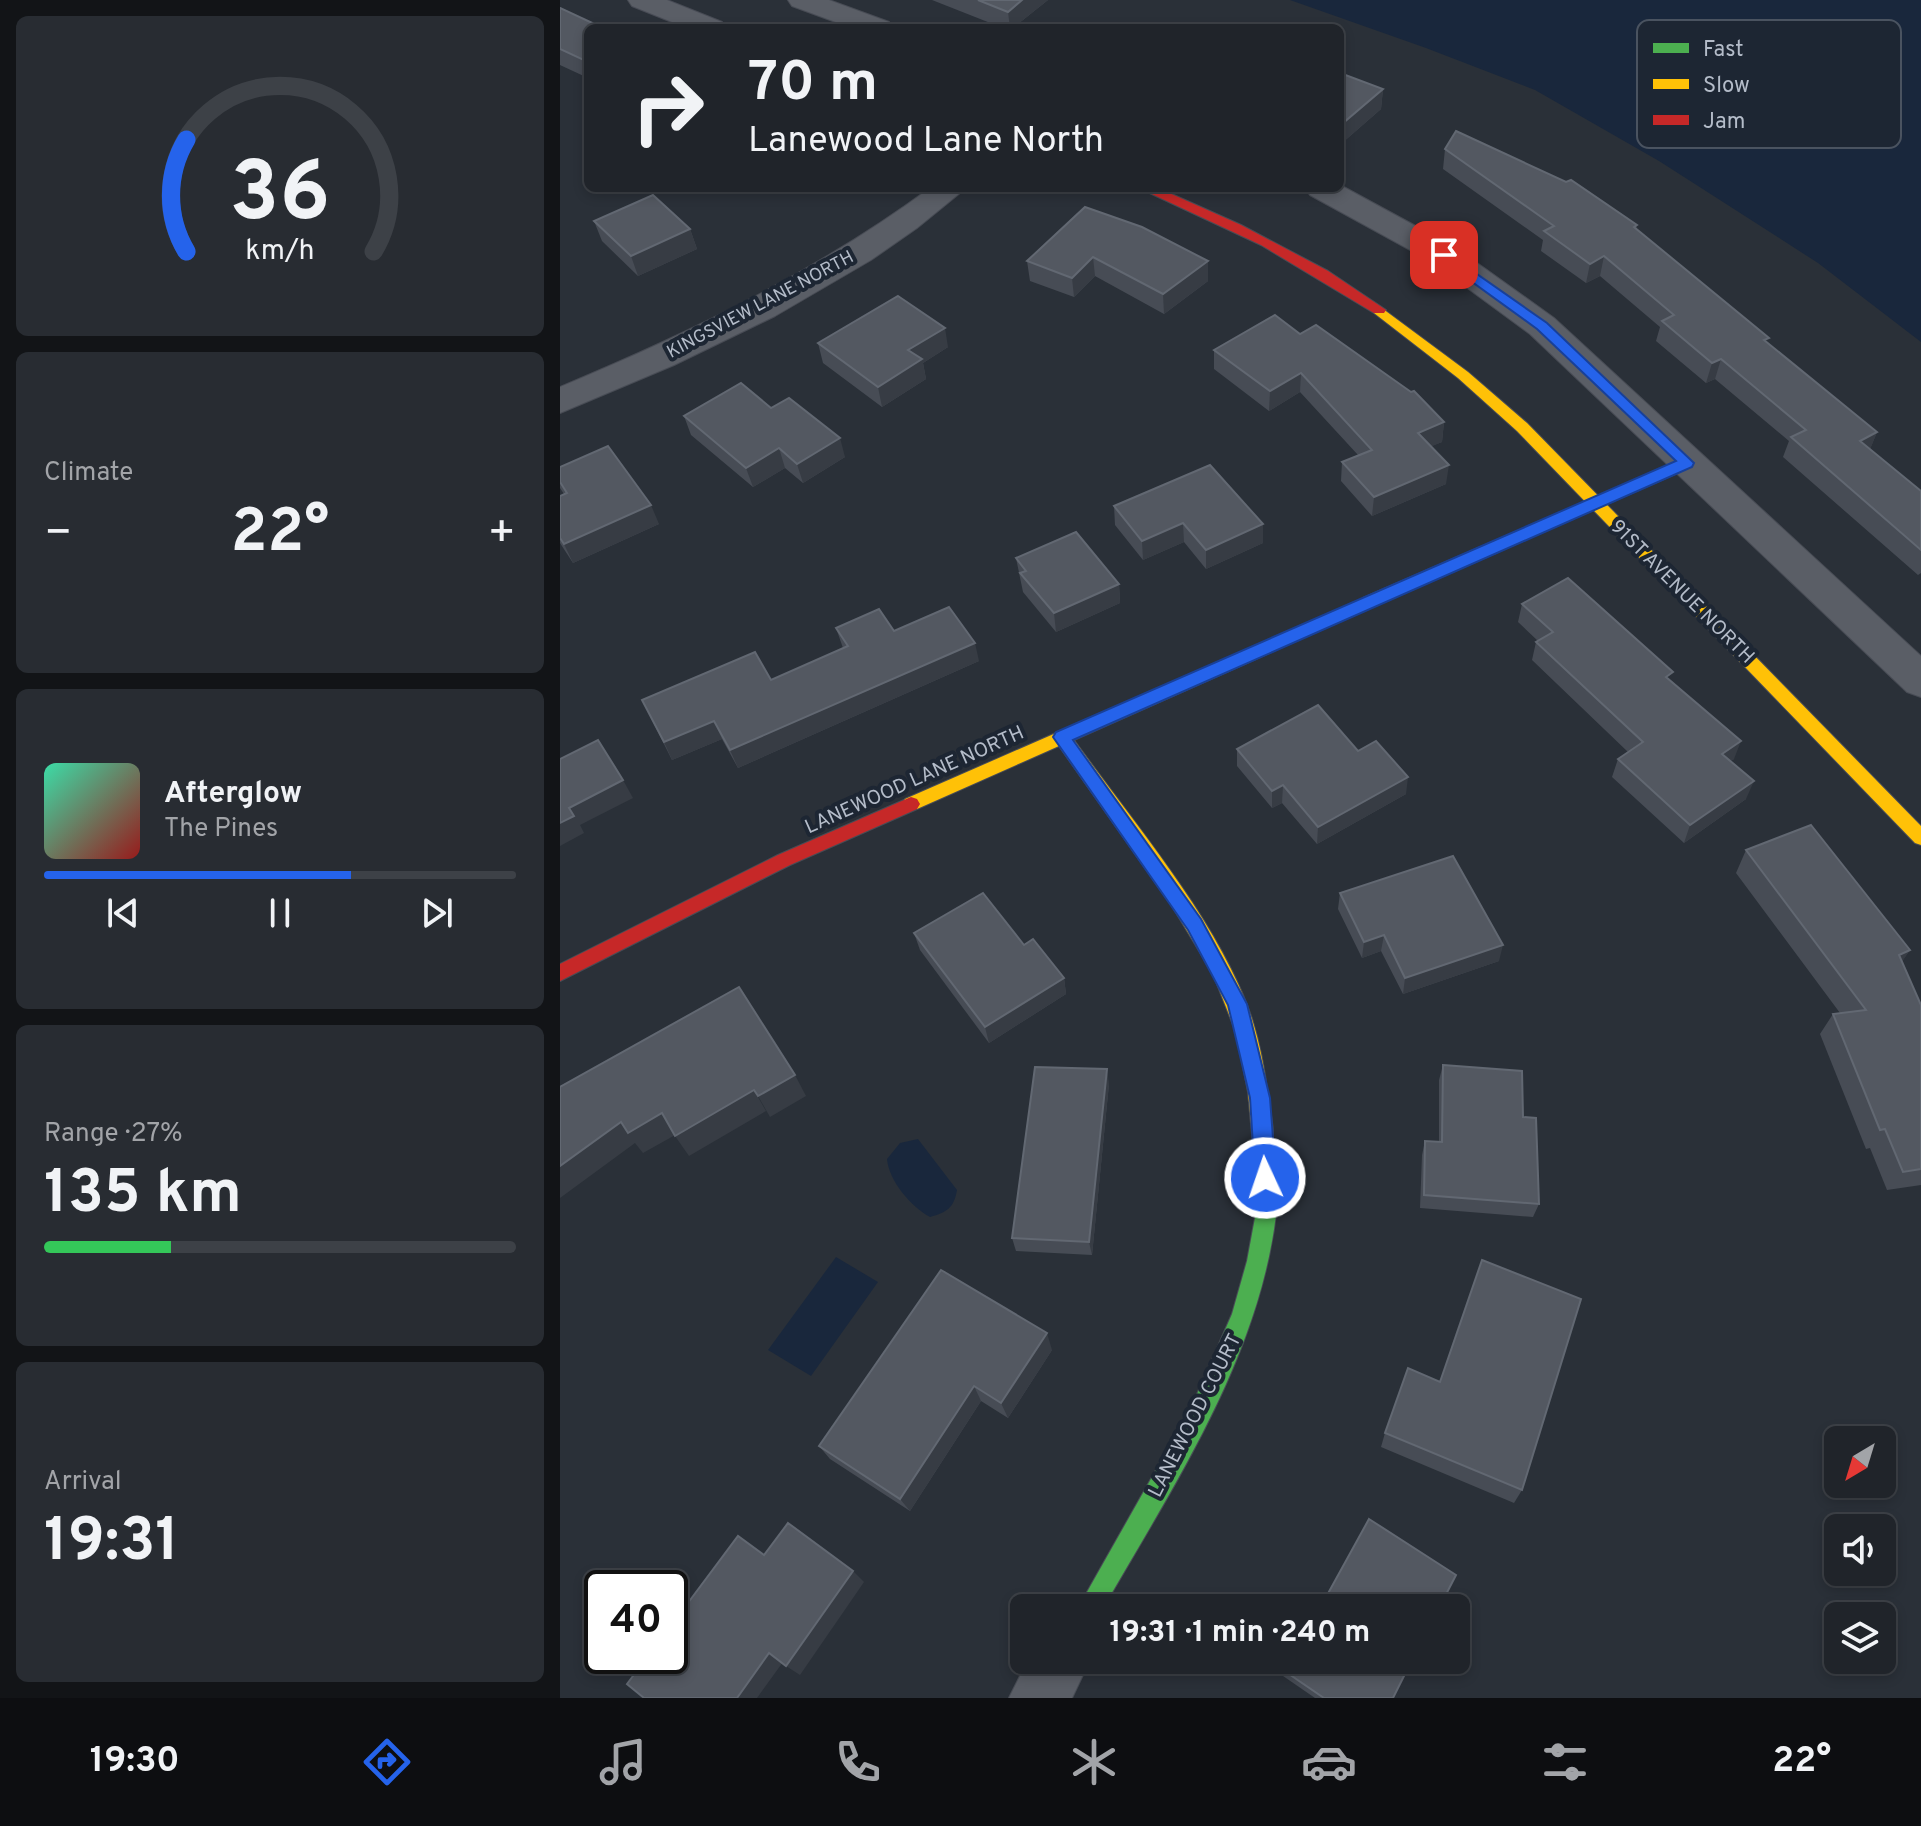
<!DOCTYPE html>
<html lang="en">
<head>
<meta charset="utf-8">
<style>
  :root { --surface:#20242a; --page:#282c32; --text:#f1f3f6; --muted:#a2a4a8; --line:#3d4147; --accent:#2563eb }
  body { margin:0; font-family:Overpass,sans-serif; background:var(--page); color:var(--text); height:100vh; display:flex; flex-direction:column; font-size:30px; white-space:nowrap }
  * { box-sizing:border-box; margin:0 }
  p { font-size:26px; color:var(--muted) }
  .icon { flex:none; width:44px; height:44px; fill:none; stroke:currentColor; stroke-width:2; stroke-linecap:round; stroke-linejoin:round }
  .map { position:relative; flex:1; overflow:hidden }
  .details { display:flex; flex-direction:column; gap:16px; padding:16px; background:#121417; width:560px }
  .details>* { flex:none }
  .guide { position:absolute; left:24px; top:24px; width:760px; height:168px; border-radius:12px; box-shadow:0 4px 12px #0003,0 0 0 2px var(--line); background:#20242a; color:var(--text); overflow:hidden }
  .needle { width:52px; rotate:218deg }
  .tools { position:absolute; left:1264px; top:1426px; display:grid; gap:16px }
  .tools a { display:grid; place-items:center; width:72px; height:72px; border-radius:12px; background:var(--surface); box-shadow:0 4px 12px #0003,0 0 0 2px var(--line); font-size:40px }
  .speed { position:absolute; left:24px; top:1570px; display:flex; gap:16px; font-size:40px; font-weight:700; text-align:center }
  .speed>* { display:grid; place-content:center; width:104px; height:104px; border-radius:50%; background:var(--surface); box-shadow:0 4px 12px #0003,0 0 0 2px var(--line); line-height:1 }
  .speed .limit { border:4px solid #111; border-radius:12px; background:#fff; color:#111 }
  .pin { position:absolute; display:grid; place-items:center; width:68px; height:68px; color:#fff; margin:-34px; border-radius:16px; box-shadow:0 4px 12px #0006 }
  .me { position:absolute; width:88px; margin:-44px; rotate:357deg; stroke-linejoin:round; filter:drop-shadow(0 0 6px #0008) }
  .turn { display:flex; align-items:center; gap:28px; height:168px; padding:0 32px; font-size:36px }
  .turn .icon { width:104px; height:104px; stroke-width:2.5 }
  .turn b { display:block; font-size:56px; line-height:68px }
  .big { font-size:60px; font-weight:700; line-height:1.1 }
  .details .card { flex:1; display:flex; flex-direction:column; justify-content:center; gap:12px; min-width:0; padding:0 28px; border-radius:12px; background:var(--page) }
  .details .dial { align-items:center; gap:0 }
  .dial svg { height:208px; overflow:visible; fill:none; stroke:var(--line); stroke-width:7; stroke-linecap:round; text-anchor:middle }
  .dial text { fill:var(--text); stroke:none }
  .song { display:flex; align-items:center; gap:24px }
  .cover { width:96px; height:96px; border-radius:12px; background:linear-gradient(135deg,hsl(160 70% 55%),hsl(0 70% 35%)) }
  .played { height:8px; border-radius:4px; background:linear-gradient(90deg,var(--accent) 65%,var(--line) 65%) }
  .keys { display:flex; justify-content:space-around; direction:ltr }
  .heat { display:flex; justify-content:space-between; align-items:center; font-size:44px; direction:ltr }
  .charge { height:12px; border-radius:6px; background:linear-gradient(90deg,#34c759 27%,var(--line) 0) }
  .trip { position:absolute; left:450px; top:1594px; width:460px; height:80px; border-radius:12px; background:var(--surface); box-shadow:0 4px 12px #0003,0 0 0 2px var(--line); font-weight:700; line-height:80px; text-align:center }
  .menu { display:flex; height:128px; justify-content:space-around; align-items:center; background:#0d0e11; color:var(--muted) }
  .menu .icon { width:56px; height:56px }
  .menu .active { color:var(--accent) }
  .menu b { font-size:36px; color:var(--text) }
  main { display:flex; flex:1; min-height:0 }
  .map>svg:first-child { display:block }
  .water { fill:#19273c }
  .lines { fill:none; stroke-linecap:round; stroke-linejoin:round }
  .street-casing { stroke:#484c55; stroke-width:2 }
  .fast-casing { stroke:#484c55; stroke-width:2 }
  .slow-casing { stroke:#484c55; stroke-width:2 }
  .jam-casing { stroke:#484c55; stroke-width:2 }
  .street { fill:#5a5e66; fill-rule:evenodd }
  .fast { fill:#4caf50; fill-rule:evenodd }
  .slow { fill:#ffc107; fill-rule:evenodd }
  .jam { fill:#c62828; fill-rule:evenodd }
  .wall { fill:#474c55 }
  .shaded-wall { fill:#373c44 }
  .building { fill:#535861; stroke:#626872; stroke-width:2 }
  .route { fill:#2563eb; stroke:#184099; stroke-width:2 }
  .labels { text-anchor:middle; stroke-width:8; stroke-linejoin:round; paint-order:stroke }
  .far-street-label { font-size:18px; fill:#b4bcc9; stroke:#1d2633 }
  .street-label { font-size:20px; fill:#b4bcc9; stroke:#1d2633 }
  .key { fill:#1d2633; stroke:#4a5360; stroke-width:2 }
  .key-label { font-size:22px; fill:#b4bcc9 }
</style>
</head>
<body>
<main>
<section class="details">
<div class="card dial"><svg viewBox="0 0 100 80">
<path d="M14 69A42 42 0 1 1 86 69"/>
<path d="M14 69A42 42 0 0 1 14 26" stroke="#2563eb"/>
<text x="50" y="56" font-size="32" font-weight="700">36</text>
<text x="50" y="72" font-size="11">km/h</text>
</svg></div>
<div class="card"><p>Climate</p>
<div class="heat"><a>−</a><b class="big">22°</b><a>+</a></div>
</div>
<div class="card">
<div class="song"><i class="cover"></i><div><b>Afterglow</b><p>The Pines</p></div></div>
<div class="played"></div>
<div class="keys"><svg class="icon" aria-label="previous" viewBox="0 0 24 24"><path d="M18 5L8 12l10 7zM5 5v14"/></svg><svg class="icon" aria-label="pause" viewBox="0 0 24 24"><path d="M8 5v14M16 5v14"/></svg><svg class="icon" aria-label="next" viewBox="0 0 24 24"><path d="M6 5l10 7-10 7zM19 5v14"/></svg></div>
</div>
<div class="card"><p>Range · 27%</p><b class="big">135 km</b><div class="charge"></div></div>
<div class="card"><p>Arrival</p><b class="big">19:31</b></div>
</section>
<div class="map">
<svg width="1361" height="1698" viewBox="0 0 1361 1698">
  <rect width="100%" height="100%" fill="#2a3038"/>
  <g class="water">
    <path d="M730 0H1361V342L1258 263 1099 161 975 90 866 48Z"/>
    <path d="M358 1139 397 1190C394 1208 387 1212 370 1217 351 1207 329 1181 327 1159L340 1143Z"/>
    <path d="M276 1257 318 1282 251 1376 208 1350Z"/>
  </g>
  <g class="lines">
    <g class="street-casing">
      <g id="street">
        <path d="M68 0H107L162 22 166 28H127L72 6Z"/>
        <path d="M228 0H269L329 22 333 28H292L232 6Z"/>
        <path d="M780 185 896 248 994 318 1361 656V697L1347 692 970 334 872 262 750 195 745 188H780Z"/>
        <path d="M370 188H406L357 228 311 260 215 316 114 365 0 413V387C130 333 256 272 370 188Z"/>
        <path d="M468 1660H530L512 1698H449Z"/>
      </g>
    </g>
    <g class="fast-casing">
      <path id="fast" d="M703 1136 710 1138 713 1145C715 1165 719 1186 717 1206 702 1353 615 1483 543 1608H518L631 1408 672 1314 687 1261 697 1207 693 1145 696 1138Z"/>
    </g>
    <g class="slow-casing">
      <g id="slow">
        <path d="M819 306 908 372 967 423 1361 826V845L1355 843 957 431 898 378 814 313V307Z"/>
        <path d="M809 596 815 598 817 602 815 606 514 740C572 821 661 924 692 1019 700 1044 705 1071 708 1097 710 1113 717 1137 710 1152L703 1154 696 1152 693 1145 688 1092 677 1035 653 974 612 906 499 746 357 809H345L342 804 345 799Z"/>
      </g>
    </g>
    <g class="jam-casing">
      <g id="jam">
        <path d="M579 188H598L681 225 768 271 826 310 824 313H814L701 245Z"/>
        <path d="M1126 458 1134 463 1131 467 815 606H803L801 602 803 598Z"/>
        <path d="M351 797 357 799 360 804 357 809 230 865 0 981V964L218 855Z"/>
      </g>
    </g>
    <use href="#street" class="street"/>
    <use href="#fast" class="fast"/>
    <use href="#slow" class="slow"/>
    <use href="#jam" class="jam"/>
  </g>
  <g class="wall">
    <path d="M372 0H488L453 28H443Z"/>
    <path d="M0 8 28 28V78L0 65Z"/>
    <path d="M780 73 823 89 821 109 782 143 780 142Z"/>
    <path d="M885 149 1077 225 1076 229 1207 343 1317 432 1310 449 1361 491V573L1358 575 1223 457 1229 441 1155 379 1146 383 1096 341 1100 327 1040 276 1026 283 981 251 983 240 883 169Z"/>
    <path d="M34 221 130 229 137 249 78 276 42 241Z"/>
    <path d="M582 227 648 261V281L604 314 535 276 514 297 470 281 467 261Z"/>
    <path d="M740 334 884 422 882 442 871 446 886 484 812 516 781 481 782 462 798 455 740 392 709 411 654 369V350Z"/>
    <path d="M258 343 388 347 363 363 366 379 322 407 263 363Z"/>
    <path d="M211 408 285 457 243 483 225 468 193 487 131 435 124 416Z"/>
    <path d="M0 467 99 524 13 563 0 543V496L4 494 0 488Z"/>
    <path d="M554 506 703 543 646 569 624 542 583 560 555 525Z"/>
    <path d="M456 558 559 584 560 603 496 632 463 592Z"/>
    <path d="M962 604 1111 681 1174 759 1170 761 1186 799 1124 843 1052 777 1058 759 1068 752 972 660 976 642 978 641 958 622Z"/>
    <path d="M276 628 334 631 419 661 178 768 162 739 112 760 82 700 211 680 283 648Z"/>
    <path d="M677 749 798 751 846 794 757 844 722 803 712 808 677 766Z"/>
    <path d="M1186 850 1350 950 1342 961 1361 1005V1185L1327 1190 1310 1148 1306 1149 1260 1034 1273 1014 1280 1013 1176 873Z"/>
    <path d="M780 893 939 961 843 994 821 951 802 958 778 909Z"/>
    <path d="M354 933 464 945 504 978 506 994 429 1043 360 950Z"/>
    <path d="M883 1065 963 1117 979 1204 973 1217 860 1208 862 1155 865 1141 879 1142V1080Z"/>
    <path d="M549 1084 532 1255 456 1251 452 1238Z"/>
    <path d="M492 1350 448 1418 421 1401 350 1511 270 1459 259 1446Z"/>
    <path d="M825 1433 962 1490 954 1503 821 1447Z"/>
    <path d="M710 1661 833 1698H755L710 1667Z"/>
  </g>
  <g class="shaded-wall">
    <path d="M462 0H488L453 28H450L448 12Z"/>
    <path d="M823 89 821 109 782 143 783 123Z"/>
    <path d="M130 229 137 249 78 276 71 256Z"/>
    <path d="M1044 256 1040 276 1026 283 1030 264Z"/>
    <path d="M533 257 535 276 514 297 512 278Z"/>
    <path d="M648 261V281L604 314 603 294Z"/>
    <path d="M385 328 388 347 363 363 366 379 322 407 318 387 348 350Z"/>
    <path d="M1161 359 1155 379 1146 383 1152 363Z"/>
    <path d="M741 373 740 392 709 411 710 391Z"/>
    <path d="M884 422 882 442 856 453 858 433Z"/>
    <path d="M1317 432 1309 452 1300 441Z"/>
    <path d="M280 438 285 457 243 483 237 464Z"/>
    <path d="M219 448 225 468 193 487 186 468Z"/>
    <path d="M889 465 886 484 812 516 814 497Z"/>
    <path d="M91 505 99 524 13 563 4 544Z"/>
    <path d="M623 523 624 542 583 560 582 541Z"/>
    <path d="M703 524V543L646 569V550Z"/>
    <path d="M559 584 560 603 496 632 494 613Z"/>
    <path d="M415 643 419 661 178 768 170 750Z"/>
    <path d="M154 721 162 739 112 760 104 742Z"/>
    <path d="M1181 741 1174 759 1155 772 1162 754Z"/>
    <path d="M848 777 846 794 757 844 758 827Z"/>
    <path d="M63 780 73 798 20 825 24 833 0 846V823L9 808Z"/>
    <path d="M1194 781 1186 799 1124 843 1130 825Z"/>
    <path d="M723 785 722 803 712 808V791Z"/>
    <path d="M824 935 821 951 802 958 804 942Z"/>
    <path d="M943 945 939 961 843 994 845 978Z"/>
    <path d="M1350 950 1335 972 1339 955Z"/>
    <path d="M504 978 506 994 429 1043 425 1027Z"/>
    <path d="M547 1069 549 1084 532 1255 529 1242Z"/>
    <path d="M235 1075 246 1096 210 1117 198 1096Z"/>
    <path d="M194 1090 206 1111 129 1156 115 1136Z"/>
    <path d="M102 1113 117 1134 83 1153 75 1143 0 1198V1166L61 1122Z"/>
    <path d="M487 1333 492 1350 448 1418 441 1403Z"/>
    <path d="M414 1386 421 1401 350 1511 340 1499Z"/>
    <path d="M293 1571 304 1582 240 1675 226 1666Z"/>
    <path d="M209 1653 223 1662 197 1698H177Z"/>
  </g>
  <g class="building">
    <path d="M418 0H462L448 12Z"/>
    <path d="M0 8 43 28H28V62L0 49Z"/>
    <path d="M642 24 656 28H637Z"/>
    <path d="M780 73 823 89 783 123 780 122Z"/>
    <path d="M896 131 1006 182 1011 180 1077 225 1074 227 1209 338 1204 340 1317 432 1300 441 1361 491V550L1231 437 1246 430 1161 359 1152 363 1102 321 1114 315 1044 256 1030 264 984 231 994 226 885 149Z"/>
    <path d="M93 195 130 229 71 256 34 221Z"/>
    <path d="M525 207 582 227 648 261 603 294 533 257 512 278 467 261Z"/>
    <path d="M338 296 385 328 348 350 362 359 318 387 258 343Z"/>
    <path d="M715 315 740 334 756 325 851 392 854 391 884 422 858 433 889 465 814 497 782 462 812 450 741 373 710 391 654 350Z"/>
    <path d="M181 383 211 408 229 398 280 438 237 464 219 448 186 468 124 416Z"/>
    <path d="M48 446 91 505 4 544 0 538V496L7 493 0 482V467Z"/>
    <path d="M650 465 703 524 646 550 623 523 582 541 554 506Z"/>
    <path d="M516 532 559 584 494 613 460 573 466 571 456 558Z"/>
    <path d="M1008 578 1113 672 1106 677 1181 741 1162 754 1194 781 1130 825 1058 759 1083 742 976 642 993 632 962 604Z"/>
    <path d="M389 607 415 643 170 750 154 721 104 742 82 700 195 652 211 680 288 646 276 628 319 609 334 631Z"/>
    <path d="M758 705 798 751 816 741 848 777 758 827 723 785 712 791 677 749Z"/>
    <path d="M38 740 63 780 9 808 14 816 0 823V759Z"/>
    <path d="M1251 825 1350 950 1339 955 1361 1005V1169L1343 1172 1325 1129 1320 1130 1273 1014 1306 1010 1186 850Z"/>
    <path d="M893 856 943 945 845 978 824 935 804 942 780 893Z"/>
    <path d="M423 893 464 945 473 939 504 978 425 1027 354 933Z"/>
    <path d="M179 987 235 1075 198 1096 194 1090 115 1136 102 1113 68 1133 61 1122 0 1166V1087Z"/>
    <path d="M883 1065 962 1071 963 1117 976 1118 979 1204 864 1195 865 1141 882 1142Z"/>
    <path d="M475 1067 547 1069 529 1242 452 1238Z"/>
    <path d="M922 1260 1021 1299 962 1490 825 1433 848 1368 880 1382Z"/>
    <path d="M381 1270 487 1333 441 1403 414 1386 340 1499 259 1446Z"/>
    <path d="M809 1519 896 1575 879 1608H760Z"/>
    <path d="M228 1523 293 1571 226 1666 209 1653 177 1698H84L67 1684 88 1656H110V1627L178 1536 204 1555Z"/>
    <path d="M745 1600 755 1608H740Z"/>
    <path d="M711 1660H852L833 1698H764L710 1661Z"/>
  </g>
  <path class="route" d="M884 251 987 323 1134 463 1132 467 513 740 641 919 687 1004 710 1098 716 1178 713 1185 705 1188 698 1185 695 1178 690 1098 668 1005 628 930 493 737 496 732 1116 461 977 329 879 258 877 255Z"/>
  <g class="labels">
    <g class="far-street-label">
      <text transform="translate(200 304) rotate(-28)" y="6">KINGSVIEW LANE NORTH</text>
    </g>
    <g class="street-label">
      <text transform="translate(1123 591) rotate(45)" y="7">91ST AVENUE NORTH</text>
      <text transform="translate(354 779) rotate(-24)" y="7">LANEWOOD LANE NORTH</text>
      <text transform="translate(634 1415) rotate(-63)" y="7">LANEWOOD COURT</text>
    </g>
  </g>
  <rect x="1077" y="20" width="264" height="128" rx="12" class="key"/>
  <rect x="1093" y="43" width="36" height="10" fill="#4caf50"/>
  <rect x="1093" y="79" width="36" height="10" fill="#ffc107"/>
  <rect x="1093" y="115" width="36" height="10" fill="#c62828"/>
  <g class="key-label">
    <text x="1143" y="56">Fast</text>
    <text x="1143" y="92">Slow</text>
    <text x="1143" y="128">Jam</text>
  </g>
</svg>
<div class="tools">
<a><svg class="needle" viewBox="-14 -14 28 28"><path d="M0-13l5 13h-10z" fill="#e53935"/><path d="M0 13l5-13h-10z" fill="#a2a4a8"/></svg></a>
<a><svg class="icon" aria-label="sound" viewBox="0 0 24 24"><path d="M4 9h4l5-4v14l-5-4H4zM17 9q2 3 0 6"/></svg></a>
<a><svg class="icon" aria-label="layers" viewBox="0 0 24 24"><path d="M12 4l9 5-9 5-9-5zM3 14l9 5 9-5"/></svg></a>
</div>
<div class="speed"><div class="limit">40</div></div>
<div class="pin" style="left:884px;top:255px;background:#d93025"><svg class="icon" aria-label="arrive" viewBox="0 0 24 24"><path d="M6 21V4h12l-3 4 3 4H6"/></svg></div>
<svg class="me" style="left:705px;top:1178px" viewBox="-20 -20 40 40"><circle r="17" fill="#2563eb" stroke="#fff" stroke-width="3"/><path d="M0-11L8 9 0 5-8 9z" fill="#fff"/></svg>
<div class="trip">19:31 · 1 min · 240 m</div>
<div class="guide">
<div class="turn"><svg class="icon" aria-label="right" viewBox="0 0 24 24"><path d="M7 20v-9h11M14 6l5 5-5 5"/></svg><div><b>70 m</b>Lanewood Lane North</div></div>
</div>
</div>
</main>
<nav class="menu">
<b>19:30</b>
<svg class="icon active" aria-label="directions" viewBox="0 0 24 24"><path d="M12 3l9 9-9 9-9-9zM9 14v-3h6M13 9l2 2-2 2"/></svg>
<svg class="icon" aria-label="music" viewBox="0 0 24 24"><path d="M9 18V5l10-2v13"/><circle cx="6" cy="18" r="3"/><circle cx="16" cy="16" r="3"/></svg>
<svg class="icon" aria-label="phone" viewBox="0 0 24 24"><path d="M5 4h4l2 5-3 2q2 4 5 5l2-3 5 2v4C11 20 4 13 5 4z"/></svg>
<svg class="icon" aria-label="climate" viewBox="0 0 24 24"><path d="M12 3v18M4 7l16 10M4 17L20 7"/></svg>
<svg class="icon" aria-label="car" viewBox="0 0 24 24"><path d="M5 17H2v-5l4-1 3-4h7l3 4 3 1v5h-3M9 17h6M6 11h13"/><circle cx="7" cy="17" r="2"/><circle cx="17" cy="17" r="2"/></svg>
<svg class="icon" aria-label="filters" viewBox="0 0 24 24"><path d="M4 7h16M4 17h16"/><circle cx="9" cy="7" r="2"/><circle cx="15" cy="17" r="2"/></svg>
<b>22°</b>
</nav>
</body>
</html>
